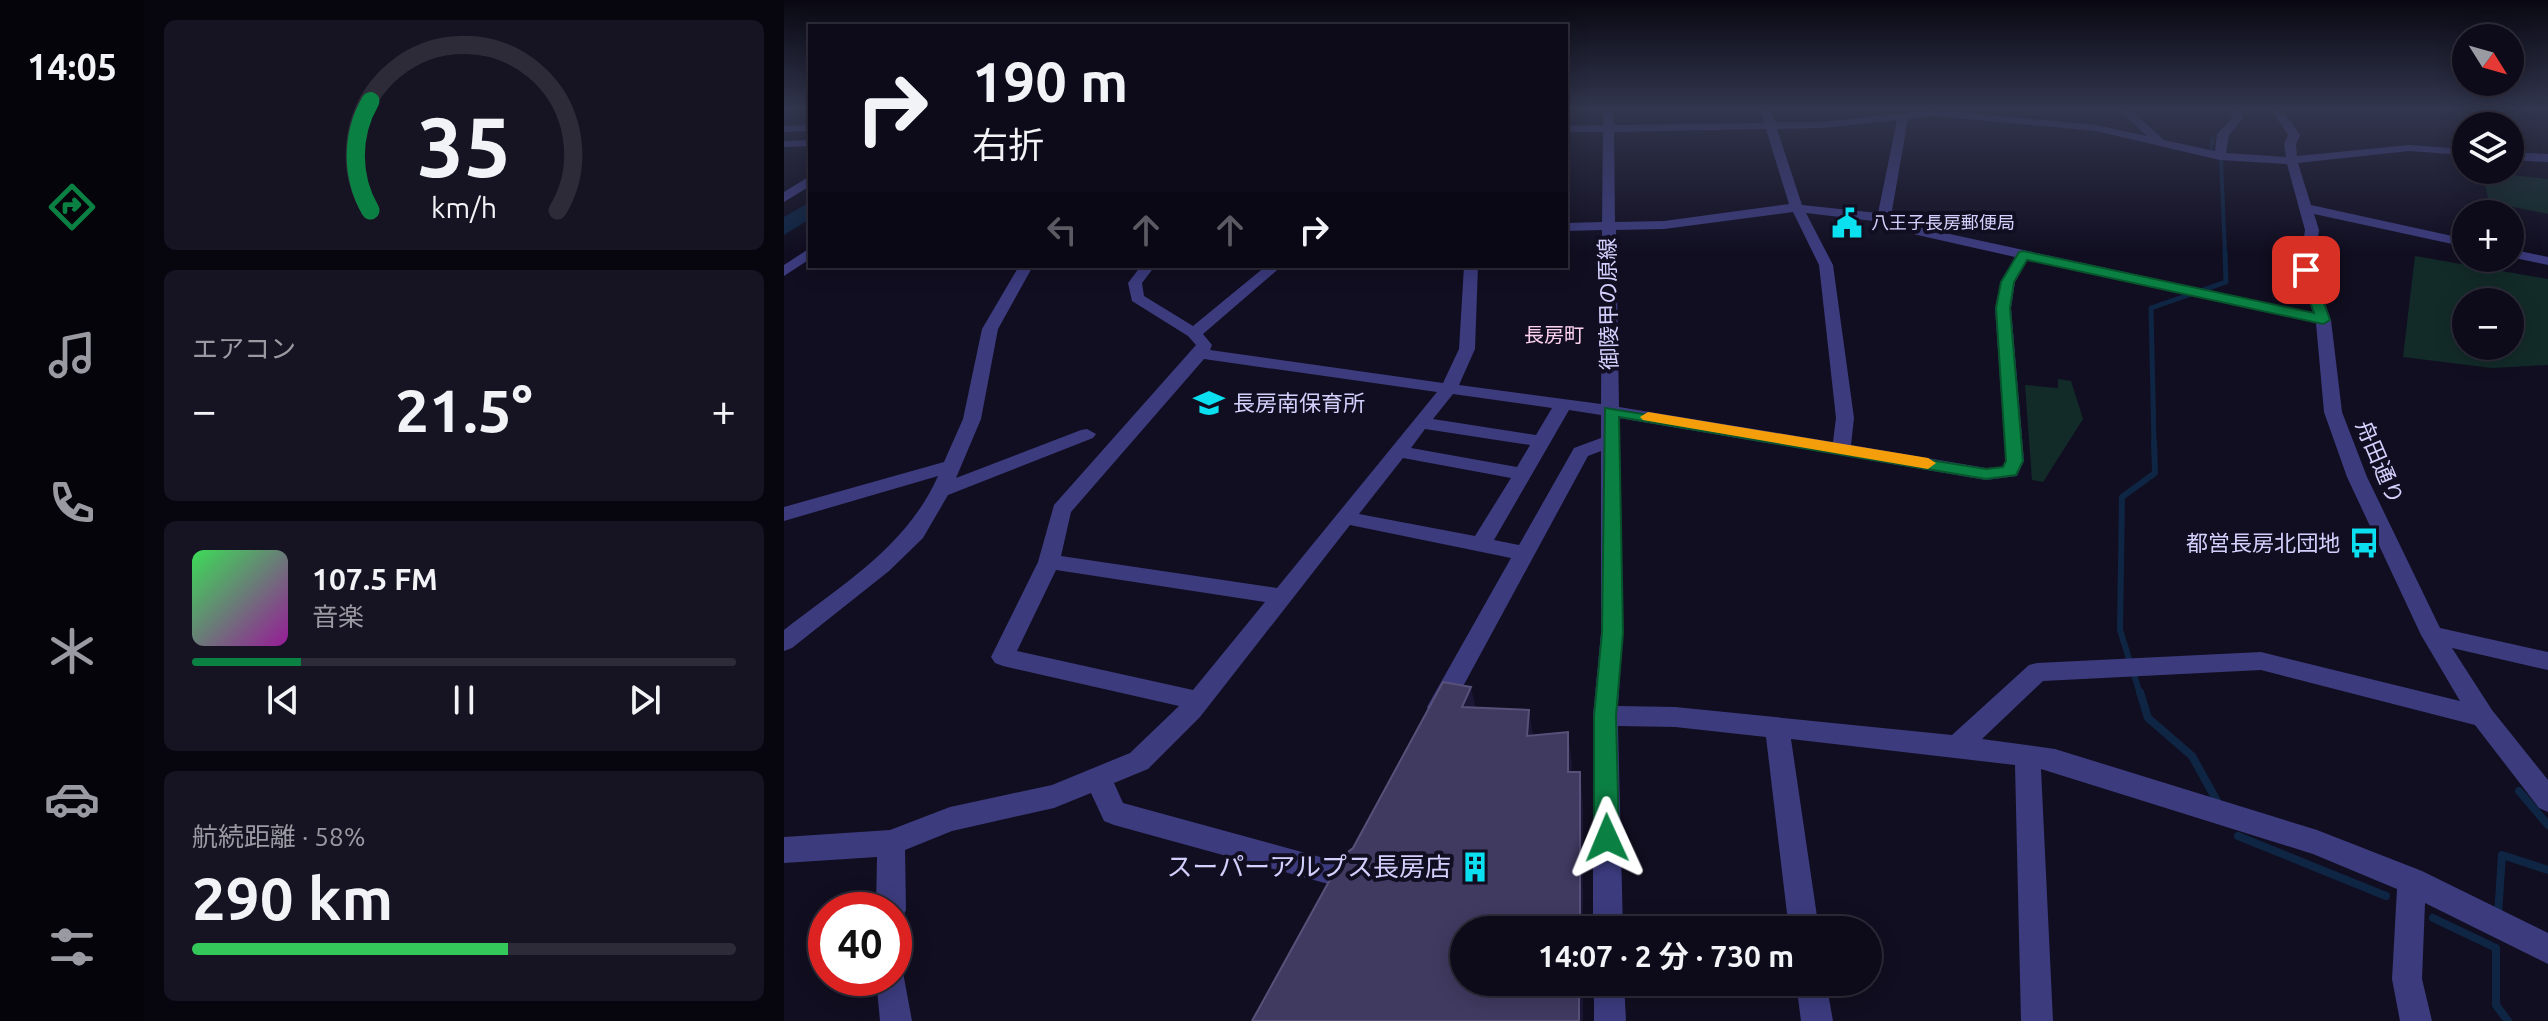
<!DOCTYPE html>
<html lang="ja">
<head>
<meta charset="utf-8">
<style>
  :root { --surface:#0d0a19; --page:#161322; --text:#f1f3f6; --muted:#9a9aa2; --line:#2d2b38; --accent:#0b8043 }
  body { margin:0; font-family:Ubuntu,"Noto Sans JP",sans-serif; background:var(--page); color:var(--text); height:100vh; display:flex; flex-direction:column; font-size:30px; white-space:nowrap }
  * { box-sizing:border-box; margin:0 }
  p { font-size:26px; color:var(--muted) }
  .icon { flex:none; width:44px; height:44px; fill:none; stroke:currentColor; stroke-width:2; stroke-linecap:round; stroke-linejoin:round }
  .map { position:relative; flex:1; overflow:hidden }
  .details { display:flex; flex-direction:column; gap:20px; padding:20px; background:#07060e; width:640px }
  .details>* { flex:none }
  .banner { position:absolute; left:24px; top:24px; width:760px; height:244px; border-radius:0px; box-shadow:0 4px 20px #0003,0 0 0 2px var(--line); background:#0d0a19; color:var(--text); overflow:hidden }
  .needle { width:52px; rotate:127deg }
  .controls { position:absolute; left:1668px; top:24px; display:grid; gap:16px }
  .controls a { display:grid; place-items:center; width:72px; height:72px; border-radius:50%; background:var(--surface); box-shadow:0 4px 20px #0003,0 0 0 2px var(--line); font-size:40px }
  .speed { position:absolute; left:24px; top:892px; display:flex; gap:16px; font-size:40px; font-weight:700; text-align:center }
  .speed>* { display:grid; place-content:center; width:104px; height:104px; border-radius:50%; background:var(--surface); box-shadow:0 4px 20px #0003,0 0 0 2px var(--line); line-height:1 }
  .speed .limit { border:12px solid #d22; background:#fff; color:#111 }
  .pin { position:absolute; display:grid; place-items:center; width:68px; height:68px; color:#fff; margin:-34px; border-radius:16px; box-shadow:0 4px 12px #0006 }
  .me { position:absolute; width:88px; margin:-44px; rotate:359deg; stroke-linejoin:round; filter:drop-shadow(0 0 6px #0008) }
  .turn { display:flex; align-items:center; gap:28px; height:168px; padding:0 32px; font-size:36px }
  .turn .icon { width:104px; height:104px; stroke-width:2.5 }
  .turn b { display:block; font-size:56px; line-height:68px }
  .lanes { display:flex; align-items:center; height:76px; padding:0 32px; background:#0003; justify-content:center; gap:40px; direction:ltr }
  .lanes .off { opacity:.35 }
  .big { font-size:60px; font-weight:700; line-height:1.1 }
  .details .card { flex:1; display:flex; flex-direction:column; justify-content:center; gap:12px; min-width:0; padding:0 28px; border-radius:12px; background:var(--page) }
  .details .dial { align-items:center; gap:0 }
  .dial svg { height:208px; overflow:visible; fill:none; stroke:var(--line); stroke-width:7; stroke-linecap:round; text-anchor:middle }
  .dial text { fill:var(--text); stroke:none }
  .song { display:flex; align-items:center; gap:24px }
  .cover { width:96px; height:96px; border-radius:12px; background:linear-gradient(135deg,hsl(130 70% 55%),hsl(300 70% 35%)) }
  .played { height:8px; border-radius:4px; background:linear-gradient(90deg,var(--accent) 20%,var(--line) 20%) }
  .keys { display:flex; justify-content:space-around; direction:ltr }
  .heat { display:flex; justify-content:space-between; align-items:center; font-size:44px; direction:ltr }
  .charge { height:12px; border-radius:6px; background:linear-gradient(90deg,#34c759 58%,var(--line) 0) }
  .trip { position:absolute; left:666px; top:916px; width:432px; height:80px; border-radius:40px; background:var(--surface); box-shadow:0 4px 20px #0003,0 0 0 2px var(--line); font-weight:700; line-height:80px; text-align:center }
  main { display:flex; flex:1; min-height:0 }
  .tabs { display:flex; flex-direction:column; width:144px; justify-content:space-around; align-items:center; background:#05040a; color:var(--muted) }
  .tabs .icon { width:56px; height:56px }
  .tabs .on { color:var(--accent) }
  .tabs b { font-size:36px; color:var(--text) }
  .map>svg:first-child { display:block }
  .green { fill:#122b29; fill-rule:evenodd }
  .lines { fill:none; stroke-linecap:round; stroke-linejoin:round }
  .stream-far3 { stroke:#0f2544; stroke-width:4 }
  .stream-far2 { stroke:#0f2544; stroke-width:5 }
  .stream-far1 { stroke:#0f2544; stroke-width:6 }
  .stream { stroke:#0f2544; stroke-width:8 }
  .river { fill:#0f2544; fill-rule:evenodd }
  .minor { fill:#3c3b7e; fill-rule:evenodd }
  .shaded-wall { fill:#1b1634 }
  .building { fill:#403a61; stroke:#575179; stroke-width:2 }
  .route { fill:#0b8043; stroke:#07532c; stroke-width:2 }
  .slow { fill:#f59e0b }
  .labels { text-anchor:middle; stroke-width:8; stroke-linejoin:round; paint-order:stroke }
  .far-poi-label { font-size:18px; fill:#d4d0fd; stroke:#110e21; text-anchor:start }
  .far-neighbourhood-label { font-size:20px; fill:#fdd2ef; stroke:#110e21 }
  .street-label { font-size:22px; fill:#d4d0fd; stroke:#110e21 }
  .poi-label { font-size:22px; fill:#d4d0fd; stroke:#110e21; text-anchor:start }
  .near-poi-label { font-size:26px; fill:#d4d0fd; stroke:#110e21; text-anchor:end }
</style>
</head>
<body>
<main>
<nav class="tabs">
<b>14:05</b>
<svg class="icon on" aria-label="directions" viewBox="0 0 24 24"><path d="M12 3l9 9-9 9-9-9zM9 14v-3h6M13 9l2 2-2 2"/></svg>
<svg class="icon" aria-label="music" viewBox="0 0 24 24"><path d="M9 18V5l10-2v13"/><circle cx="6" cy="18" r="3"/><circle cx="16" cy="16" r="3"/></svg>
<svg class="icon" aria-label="phone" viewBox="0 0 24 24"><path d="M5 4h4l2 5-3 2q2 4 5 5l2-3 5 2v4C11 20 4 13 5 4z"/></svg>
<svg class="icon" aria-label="climate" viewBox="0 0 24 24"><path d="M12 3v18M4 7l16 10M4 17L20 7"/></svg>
<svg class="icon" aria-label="car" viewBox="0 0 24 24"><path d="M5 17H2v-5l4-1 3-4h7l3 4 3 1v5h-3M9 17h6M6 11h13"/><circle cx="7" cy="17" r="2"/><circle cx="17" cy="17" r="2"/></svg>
<svg class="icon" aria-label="filters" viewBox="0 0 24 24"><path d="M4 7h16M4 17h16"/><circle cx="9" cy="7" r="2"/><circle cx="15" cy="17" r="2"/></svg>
</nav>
<section class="details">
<div class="card dial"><svg viewBox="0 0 100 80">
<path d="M14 69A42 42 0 1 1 86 69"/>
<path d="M14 69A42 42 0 0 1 14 27" stroke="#0b8043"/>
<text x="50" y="56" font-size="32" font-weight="700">35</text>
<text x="50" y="72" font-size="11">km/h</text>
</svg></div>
<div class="card"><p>エアコン</p>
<div class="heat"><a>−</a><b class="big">21.5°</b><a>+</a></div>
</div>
<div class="card">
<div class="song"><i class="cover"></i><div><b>107.5 FM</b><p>音楽</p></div></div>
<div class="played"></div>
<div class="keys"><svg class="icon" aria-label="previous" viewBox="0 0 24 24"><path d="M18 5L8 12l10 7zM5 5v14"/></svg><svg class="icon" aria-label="pause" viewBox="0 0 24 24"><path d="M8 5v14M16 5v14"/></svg><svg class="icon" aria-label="next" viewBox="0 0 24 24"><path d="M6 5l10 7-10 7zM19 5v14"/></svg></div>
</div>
<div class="card"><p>航続距離 · 58%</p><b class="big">290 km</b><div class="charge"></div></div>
</section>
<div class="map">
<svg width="1764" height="1021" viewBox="0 0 1764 1021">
  <rect width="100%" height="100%" fill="#110e21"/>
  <g class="green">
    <path d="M1698 172 1764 179V214L1705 202Z"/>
    <path d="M1631 256 1764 279V365L1708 368 1619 357ZM1682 302H1726V346H1682Z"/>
    <path d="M1274 379 1287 381 1299 419 1259 482 1248 480 1241 385 1274 388Z"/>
  </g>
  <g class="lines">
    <g class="stream-far3">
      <path d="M1427 148 1429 138"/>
      <path d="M1437 160 1441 254"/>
    </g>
    <path class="stream-far2" d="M1370 444 1367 308 1442 282 1441 252"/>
    <path class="stream-far1" d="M1356 694 1336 630 1338 497 1371 473 1370 442"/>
    <g class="stream">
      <path d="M1356 692 1364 718 1408 756 1433 801"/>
      <path d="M1735 791 1764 825"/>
      <path d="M1454 836 1602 896"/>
      <path d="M1714 915 1718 855 1764 870"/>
      <path d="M1649 918 1712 948V1005L1724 1021"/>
    </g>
    <path class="river" d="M26 202V219L0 235V217Z"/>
    <g class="minor">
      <path d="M819 109H829L830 125 980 123 976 109H986L991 122H1038L1149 110 1312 125 1363 136 1334 109H1346L1380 140 1431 151 1433 134 1448 118 1447 109H1457L1459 119 1445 135 1442 153 1502 157 1500 144 1504 135 1487 109H1498L1516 135 1512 144 1513 156 1625 145 1682 149V155L1625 151 1514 163 1527 205 1682 239V247L1530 214 1535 230 1529 270 1547 320 1558 412 1583 477 1656 628 1764 652V670L1668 648 1708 710 1764 780V812L1755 808 1691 725 1477 670 1259 681 1198 739 1271 749 1533 830 1638 871 1764 933V964L1641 903 1638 979 1648 1021H1616L1608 979 1613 889 1529 854 1257 769 1269 1021H1237L1231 765 1007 739 1035 930H1005L982 737 891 727 834 726 839 930H809V716L817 633V451L804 456 664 714 655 717 646 714 643 707 727 558 566 525 416 717 364 769 330 783 339 803 569 866 573 875 569 884 559 888 330 825 320 821 307 793 270 808 168 831 121 850 122 910 117 920 110 923V910H92L93 857 0 863V837L106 830 166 807 268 785 346 753 395 706 219 666 211 663 207 657 254 562 270 505 412 345 404 336 348 301 344 283 357 266H371L358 283 360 296 409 326 482 266H498L419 334 428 345 426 350 659 383 675 349 680 266H694L691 349 675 385 817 404 818 230 782 231V223L818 222 819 132H782V126L819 125ZM1149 116 1312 131 1436 160 1503 164 1521 230 1515 270 1529 313 1138 228 1107 216 1124 119ZM1113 120 1094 213 1018 205 993 129 1038 128ZM982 129 1005 204 880 221 831 222 830 132ZM1009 212 1035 265 1052 418 1049 442 835 407 832 230 880 229ZM1022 213 1098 222 1129 234 1231 257 1217 282 1211 308 1222 461 1219 467 1202 468 1067 445 1070 418 1049 265ZM1244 259 1532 323 1540 412 1563 477 1637 635 1676 701 1477 652 1253 663 1245 665 1168 735 891 707 834 706 839 633 835 418 1202 480 1233 476 1240 461 1227 308 1231 282ZM420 359 653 392 493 588 277 556 287 512ZM669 394 768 408 752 435 649 419ZM785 410 817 415V438L790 448 735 545 710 540ZM641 429 746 445 733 467 627 448ZM619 458 727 478 691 536 575 514ZM272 570 481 602 409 690 233 651Z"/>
      <path d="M26 125V131L0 132V126Z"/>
      <path d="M26 140V146L0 147V141Z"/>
      <path d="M1726 152 1764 154V162L1726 160Z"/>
      <path d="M26 176V186L0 202V192Z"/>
      <path d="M26 248V259L0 276V265Z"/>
      <path d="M1726 249 1764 257V265L1726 257Z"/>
      <path d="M235 266H249L214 329 197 419 172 478 297 430 303 429 312 434 309 438 164 495 139 538 105 571 8 648 0 651V630C59 584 123 546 154 476L0 521V507L160 462 179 419 198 329Z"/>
      <path d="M110 964 118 967 128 1021H96L92 978H110Z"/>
      <path d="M810 982H840L842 1021H810Z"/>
      <path d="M1012 982H1042L1049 1021H1017Z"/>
    </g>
  </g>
  <g class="shaded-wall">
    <path d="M687 687 694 719 678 707Z"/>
    <path d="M745 710 750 741 743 736Z"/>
    <path d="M784 732 788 764 787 803 784 772Z"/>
    <path d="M796 772 799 803V930H796Z"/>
    <rect x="795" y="982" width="4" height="39"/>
  </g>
  <path class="building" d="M659 682 687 687 678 707 745 710 743 736 784 732V772H796V930H680V982H795V1021H468L559 856 569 848Z"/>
  <linearGradient id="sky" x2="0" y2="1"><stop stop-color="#090812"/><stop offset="0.43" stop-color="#32364e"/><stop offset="1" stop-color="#32364e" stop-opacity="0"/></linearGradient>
  <rect width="1764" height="252" fill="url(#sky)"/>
  <path class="route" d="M1239 251 1530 313 1515 270 1522 266 1528 270 1546 320 1539 324 1243 260 1230 282 1226 308 1239 461 1232 475 1202 479 835 417 839 633 832 716 835 838 832 846 823 850 814 846 810 838V716L818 633 821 408 1202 469 1219 467 1222 461 1212 308 1217 282 1235 252Z"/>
  <path class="slow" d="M864 412 1144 458 1152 463 1144 469 859 420 856 417Z"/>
  <defs>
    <g id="civic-bare" transform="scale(2.4)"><path d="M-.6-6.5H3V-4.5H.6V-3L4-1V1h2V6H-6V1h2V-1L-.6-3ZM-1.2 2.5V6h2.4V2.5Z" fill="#0ae0ef" stroke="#110e21" stroke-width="2.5" paint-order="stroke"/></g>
    <g id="school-bare" transform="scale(2.4)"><path d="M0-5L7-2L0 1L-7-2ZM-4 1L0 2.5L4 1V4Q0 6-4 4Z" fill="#0ae0ef" stroke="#110e21" stroke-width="2.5" paint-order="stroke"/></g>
    <g id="bus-bare" transform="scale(2.4)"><path d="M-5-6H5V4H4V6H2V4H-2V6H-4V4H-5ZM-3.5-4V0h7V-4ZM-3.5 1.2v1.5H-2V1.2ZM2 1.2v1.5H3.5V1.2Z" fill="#0ae0ef" stroke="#110e21" stroke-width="2.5" paint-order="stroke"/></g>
    <g id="building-bare" transform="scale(2.4)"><path d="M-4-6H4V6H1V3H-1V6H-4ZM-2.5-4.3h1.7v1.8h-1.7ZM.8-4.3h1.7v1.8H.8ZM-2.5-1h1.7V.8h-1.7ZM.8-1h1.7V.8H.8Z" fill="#0ae0ef" stroke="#110e21" stroke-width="2.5" paint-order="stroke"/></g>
  </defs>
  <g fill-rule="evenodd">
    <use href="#civic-bare" x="1063" y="223"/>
    <use href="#school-bare" x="425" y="403"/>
    <use href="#bus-bare" x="1580" y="543"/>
    <use href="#building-bare" x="691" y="867"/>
  </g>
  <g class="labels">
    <g class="far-poi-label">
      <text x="1087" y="229">八王子長房郵便局</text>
    </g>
    <g class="far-neighbourhood-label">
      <text x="770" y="342">長房町</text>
    </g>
    <g class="street-label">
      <text transform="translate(824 304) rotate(-91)" y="8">御陵甲の原線</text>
      <text transform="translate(1596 462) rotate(67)" y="8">舟田通り</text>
    </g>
    <g class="poi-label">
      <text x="449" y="411">長房南保育所</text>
      <text x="1556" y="551" text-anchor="end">都営長房北団地</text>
    </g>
    <g class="near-poi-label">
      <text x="667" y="876">スーパーアルプス長房店</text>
    </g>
  </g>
</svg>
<div class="controls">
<a><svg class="needle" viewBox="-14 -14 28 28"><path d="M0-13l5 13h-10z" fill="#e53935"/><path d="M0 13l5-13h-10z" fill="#9a9aa2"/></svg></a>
<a><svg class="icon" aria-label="layers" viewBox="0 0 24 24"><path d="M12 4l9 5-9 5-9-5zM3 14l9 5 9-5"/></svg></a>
<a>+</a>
<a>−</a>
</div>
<div class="speed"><div class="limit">40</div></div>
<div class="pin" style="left:1522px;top:270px;background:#d93025"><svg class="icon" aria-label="arrive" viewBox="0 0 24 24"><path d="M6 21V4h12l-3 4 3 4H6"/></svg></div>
<svg class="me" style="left:823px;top:838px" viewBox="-20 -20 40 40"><path d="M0-17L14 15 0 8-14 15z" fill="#0b8043" stroke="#fff" stroke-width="4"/></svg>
<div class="trip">14:07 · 2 分 · 730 m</div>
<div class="banner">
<div class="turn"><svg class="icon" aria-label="right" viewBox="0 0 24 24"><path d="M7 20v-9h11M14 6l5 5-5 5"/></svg><div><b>190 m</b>右折</div></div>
<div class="lanes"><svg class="icon off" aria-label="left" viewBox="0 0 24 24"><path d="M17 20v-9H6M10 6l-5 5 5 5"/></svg><svg class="icon off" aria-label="ahead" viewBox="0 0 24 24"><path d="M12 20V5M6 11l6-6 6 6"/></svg><svg class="icon off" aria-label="ahead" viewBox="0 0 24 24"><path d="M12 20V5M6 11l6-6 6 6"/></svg><svg class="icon" aria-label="right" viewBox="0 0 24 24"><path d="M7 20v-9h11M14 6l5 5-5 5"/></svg></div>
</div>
</div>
</main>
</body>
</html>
